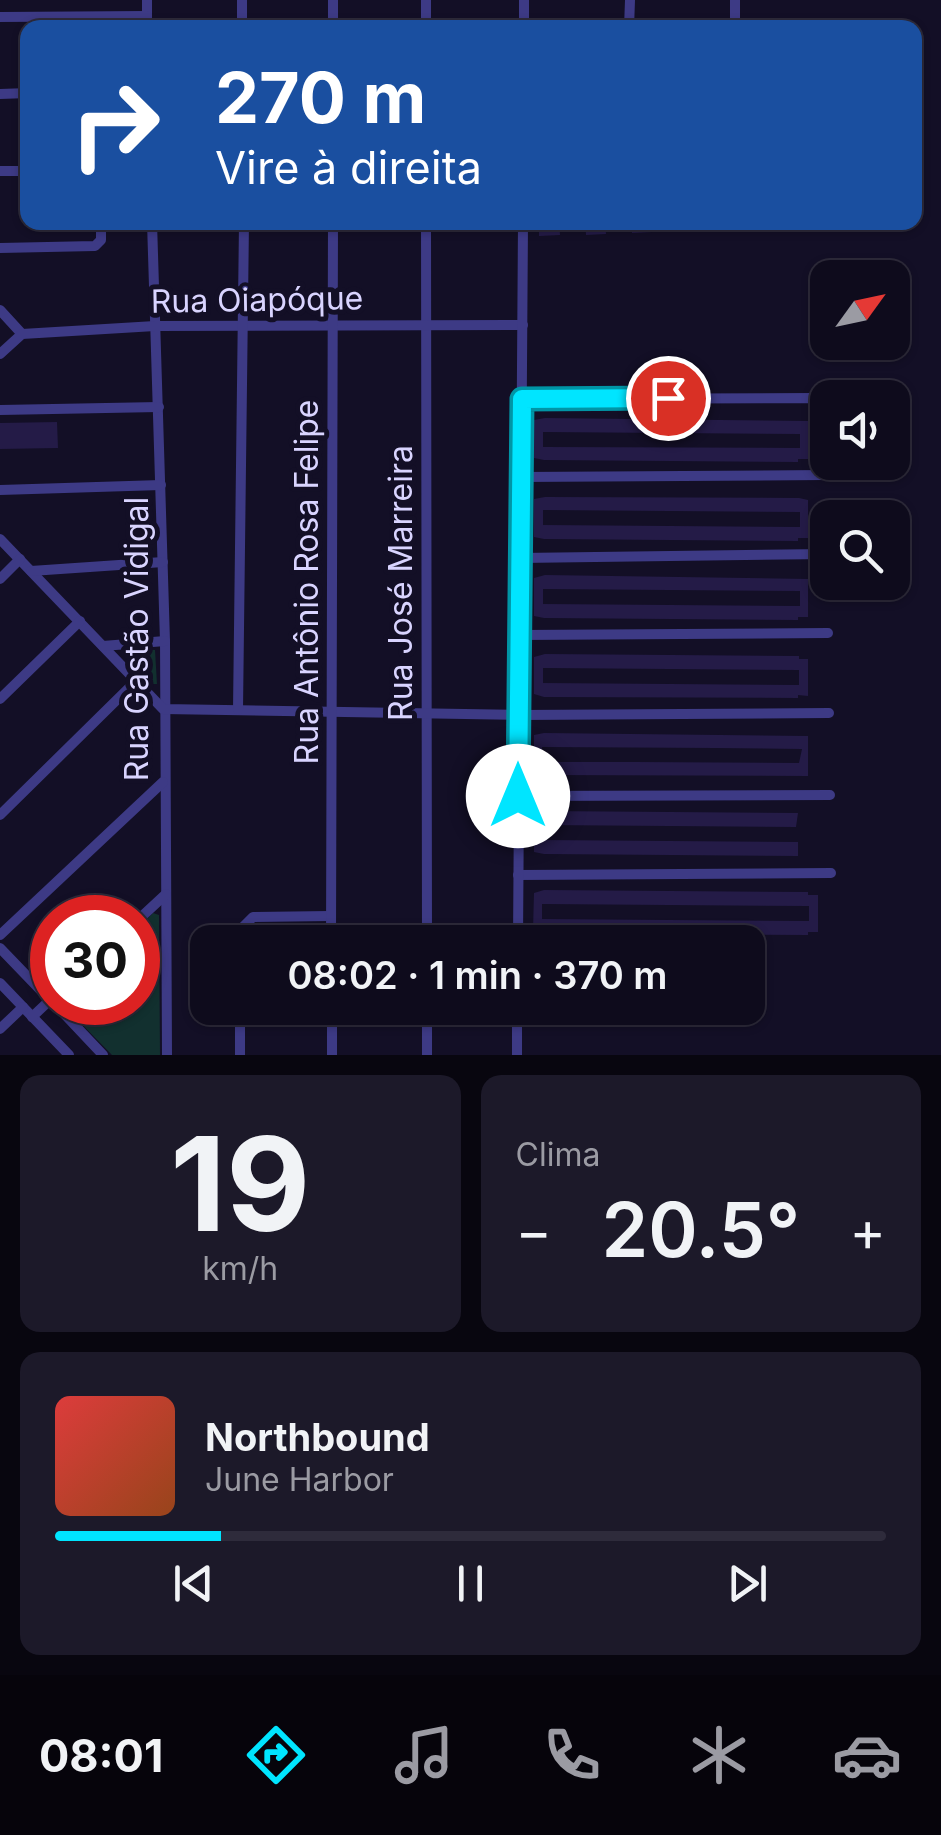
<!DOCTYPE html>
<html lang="pt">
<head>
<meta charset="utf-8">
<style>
  :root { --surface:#0e0b1c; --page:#1c1929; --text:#f1f3f6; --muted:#9b9ba3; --line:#2e2b3b; --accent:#00e5ff }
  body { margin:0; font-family:Inter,sans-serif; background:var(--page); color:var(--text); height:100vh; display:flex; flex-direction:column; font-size:38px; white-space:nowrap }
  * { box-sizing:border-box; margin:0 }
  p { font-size:32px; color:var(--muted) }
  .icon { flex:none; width:55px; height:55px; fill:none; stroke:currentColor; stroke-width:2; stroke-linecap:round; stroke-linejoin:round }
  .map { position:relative; height:1055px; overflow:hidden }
  .panel { display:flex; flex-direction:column; gap:20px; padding:20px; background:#08060f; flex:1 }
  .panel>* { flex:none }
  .hud { position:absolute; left:20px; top:20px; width:902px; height:210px; border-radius:20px; box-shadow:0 2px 8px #0004,0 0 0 2px var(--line); background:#1a4fa0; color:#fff; overflow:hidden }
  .needle { width:65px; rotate:57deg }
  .controls { position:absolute; left:810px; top:260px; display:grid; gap:20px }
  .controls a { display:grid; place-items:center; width:100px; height:100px; border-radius:20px; background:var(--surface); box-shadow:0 2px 8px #0004,0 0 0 2px var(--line); font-size:50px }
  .speed { position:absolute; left:30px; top:895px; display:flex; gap:20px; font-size:50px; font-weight:700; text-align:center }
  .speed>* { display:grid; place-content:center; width:130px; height:130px; border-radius:50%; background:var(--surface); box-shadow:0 2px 8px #0004,0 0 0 2px var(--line); line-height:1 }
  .speed .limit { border:15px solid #d22; background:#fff; color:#111 }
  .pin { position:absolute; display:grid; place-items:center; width:85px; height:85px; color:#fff; margin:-42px; border:5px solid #fff; border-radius:50%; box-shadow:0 2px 10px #0007 }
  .me { position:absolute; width:110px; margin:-55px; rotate:0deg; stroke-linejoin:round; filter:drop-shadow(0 0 8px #0008) }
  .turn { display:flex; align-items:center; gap:35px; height:210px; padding:0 30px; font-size:45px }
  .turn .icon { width:130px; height:130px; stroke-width:2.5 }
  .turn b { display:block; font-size:70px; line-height:85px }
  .big { font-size:75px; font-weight:600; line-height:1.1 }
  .panel .card { flex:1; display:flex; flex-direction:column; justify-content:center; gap:15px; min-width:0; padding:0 35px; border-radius:20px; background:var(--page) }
  .panel .dial { align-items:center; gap:0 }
  .dial b { font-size:130px; line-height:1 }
  .song { display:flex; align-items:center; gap:30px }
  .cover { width:120px; height:120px; border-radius:15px; background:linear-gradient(135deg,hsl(0 70% 55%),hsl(20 70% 35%)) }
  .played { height:10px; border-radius:5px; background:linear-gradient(90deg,var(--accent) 20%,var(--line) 20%) }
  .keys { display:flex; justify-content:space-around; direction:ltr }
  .heat { display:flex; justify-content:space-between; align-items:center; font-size:55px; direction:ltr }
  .panel .tiles { flex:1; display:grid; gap:20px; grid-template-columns:1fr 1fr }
  .card:last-child { grid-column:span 2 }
  .trip { position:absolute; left:190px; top:925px; width:575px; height:100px; border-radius:20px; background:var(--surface); box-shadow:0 2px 8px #0004,0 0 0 2px var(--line); font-weight:600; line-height:100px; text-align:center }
  .menu { display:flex; height:160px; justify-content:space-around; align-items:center; background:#06040b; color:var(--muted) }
  .menu .icon { width:70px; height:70px }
  .menu .on { color:var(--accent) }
  .menu b { font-size:45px; color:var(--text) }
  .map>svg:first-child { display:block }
  .green { fill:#12302f }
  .building { fill:#241b47; fill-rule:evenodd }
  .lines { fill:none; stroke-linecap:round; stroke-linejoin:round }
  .minor { stroke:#3d3a85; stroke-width:10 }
  .route-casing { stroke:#0095a6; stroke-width:25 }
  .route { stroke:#00e5ff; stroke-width:18 }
  .labels { text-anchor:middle; stroke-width:10; stroke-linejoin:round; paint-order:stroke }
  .street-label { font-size:32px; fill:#d9d4ff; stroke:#130f26 }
</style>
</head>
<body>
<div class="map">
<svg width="941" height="1055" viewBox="0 0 941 1055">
  <rect width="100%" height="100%" fill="#130f26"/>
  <g class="green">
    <path d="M126 648 155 650 157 684H150L122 654Z"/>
    <path d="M153 913 159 915 160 1055H112L67 1009V1002H138V928Z"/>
  </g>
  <g class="building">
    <path d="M539 222H559L560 235 539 236Z"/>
    <path d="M585 222H605L606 234 586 235Z"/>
    <path d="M632 222H652V232L632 233Z"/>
    <path d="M545 418 809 421 808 459H798V462L544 460 534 458V420ZM543 432 800 434V448L543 447Z"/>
    <path d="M57 422 58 448 0 449V423Z"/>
    <path d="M545 497 799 498 808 500V538H798V541L544 539 534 537V499ZM543 510 800 512V527L543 525Z"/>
    <path d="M545 575 808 579V617H798V620L544 618 534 616V578ZM543 589 800 591V606L543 604Z"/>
    <path d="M545 654 799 656V659H808V696L798 695V698L544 697 534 694V657ZM543 668 799 670V685L543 683Z"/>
    <path d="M544 733 808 736V776L544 775 534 773V735ZM542 747 715 748 802 749 799 763 634 762H542Z"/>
    <path d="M544 811 798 813 796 827 542 825V840L798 842V856L544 854 534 852V814Z"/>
    <path d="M544 890 808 892V895H818V932H808V935L544 933 533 930 534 893ZM542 904 809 906V921L542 919Z"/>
  </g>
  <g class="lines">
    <g class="minor">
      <path d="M147 0V28"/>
      <path d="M242 0V28"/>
      <path d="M426 0V28"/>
      <path d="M735 0V28"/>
      <path d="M0 17 147 16"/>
      <path d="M333 28V0"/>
      <path d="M524 28V0"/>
      <path d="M629 28 630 0"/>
      <path d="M0 94 28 93"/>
      <path d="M0 171H28"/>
      <path d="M152 222 165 641 167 1055"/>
      <path d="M426 222 427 942"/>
      <path d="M0 248 95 246 101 240V222"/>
      <path d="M0 310 22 334"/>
      <path d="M0 354 22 334 155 326 523 325"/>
      <path d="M522 399 815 398 821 404"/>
      <path d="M0 410 159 407"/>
      <path d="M521 477 826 475"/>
      <path d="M0 490 161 485"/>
      <path d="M0 539 163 709 519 715 829 713"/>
      <path d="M520 558 827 554"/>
      <path d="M31 571 163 562"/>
      <path d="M0 579 20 559"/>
      <path d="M519 635 828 633"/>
      <path d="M103 646 165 641"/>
      <path d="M0 699 80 621"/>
      <path d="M238 710 244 222"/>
      <path d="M518 796 830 795"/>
      <path d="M0 815 137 680"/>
      <path d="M518 875 831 873"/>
      <path d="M138 920 166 894"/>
      <path d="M0 935 163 782"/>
      <path d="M239 942 242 928 253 917 330 916"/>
      <path d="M331 942 333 222"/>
      <path d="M518 942 523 222"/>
      <path d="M0 948 52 1002"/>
      <path d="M0 983 69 1055"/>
      <path d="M53 1002 103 1055"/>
      <path d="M240 1008V1055"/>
      <path d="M332 1008V1055"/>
      <path d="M427 1008V1055"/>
      <path d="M32 1017 52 998"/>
      <path d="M0 1029 23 1007"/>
      <path d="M517 1055V1008"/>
    </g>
  </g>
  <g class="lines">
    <g class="route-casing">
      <path id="route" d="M518 796 522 399 668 398"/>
    </g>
    <use href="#route" class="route"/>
  </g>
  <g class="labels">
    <g class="street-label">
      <text transform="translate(257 300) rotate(-1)" y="11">Rua Oiapóque</text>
      <text transform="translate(307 582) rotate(-90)" y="11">Rua Antônio Rosa Felipe</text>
      <text transform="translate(401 583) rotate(-90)" y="11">Rua José Marreira</text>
      <text transform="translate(137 639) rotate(-90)" y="11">Rua Gastão Vidigal</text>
    </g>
  </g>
</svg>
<div class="controls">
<a><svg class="needle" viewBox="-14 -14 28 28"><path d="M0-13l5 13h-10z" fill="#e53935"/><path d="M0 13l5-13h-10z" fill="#9b9ba3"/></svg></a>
<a><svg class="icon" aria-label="sound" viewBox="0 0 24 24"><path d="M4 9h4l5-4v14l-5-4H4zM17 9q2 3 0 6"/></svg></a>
<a><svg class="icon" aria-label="search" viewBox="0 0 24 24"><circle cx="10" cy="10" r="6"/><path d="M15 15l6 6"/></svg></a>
</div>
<div class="speed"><div class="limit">30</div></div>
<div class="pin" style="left:668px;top:398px;background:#d93025"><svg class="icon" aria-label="arrive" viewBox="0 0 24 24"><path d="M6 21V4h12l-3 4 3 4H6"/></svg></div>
<svg class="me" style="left:518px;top:796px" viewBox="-20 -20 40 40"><circle r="19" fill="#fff"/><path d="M0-13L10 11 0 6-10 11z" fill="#00e5ff"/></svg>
<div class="trip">08:02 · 1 min · 370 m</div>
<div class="hud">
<div class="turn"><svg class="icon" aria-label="right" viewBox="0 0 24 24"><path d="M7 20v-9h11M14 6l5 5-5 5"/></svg><div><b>270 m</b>Vire à direita</div></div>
</div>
</div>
<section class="panel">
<div class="tiles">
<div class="card dial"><b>19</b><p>km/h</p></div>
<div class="card"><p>Clima</p>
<div class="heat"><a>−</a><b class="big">20.5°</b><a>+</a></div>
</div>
<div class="card">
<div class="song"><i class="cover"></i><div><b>Northbound</b><p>June Harbor</p></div></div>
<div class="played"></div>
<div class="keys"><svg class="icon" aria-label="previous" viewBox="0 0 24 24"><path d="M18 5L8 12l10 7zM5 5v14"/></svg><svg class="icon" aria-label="pause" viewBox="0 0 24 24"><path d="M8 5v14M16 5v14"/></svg><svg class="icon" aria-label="next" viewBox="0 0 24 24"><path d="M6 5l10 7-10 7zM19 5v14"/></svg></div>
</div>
</div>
</section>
<nav class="menu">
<b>08:01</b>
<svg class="icon on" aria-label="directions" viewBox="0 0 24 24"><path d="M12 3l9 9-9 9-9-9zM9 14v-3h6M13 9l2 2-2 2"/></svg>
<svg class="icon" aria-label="music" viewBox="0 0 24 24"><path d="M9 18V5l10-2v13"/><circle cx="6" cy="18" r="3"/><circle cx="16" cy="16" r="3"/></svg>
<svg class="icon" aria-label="phone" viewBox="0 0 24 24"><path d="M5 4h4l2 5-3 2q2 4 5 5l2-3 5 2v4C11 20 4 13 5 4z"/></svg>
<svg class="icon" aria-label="climate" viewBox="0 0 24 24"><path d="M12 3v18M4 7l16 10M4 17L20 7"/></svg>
<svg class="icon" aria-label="car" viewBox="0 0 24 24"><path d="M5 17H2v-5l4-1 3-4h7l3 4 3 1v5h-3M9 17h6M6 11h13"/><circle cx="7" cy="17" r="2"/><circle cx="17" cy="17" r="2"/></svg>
</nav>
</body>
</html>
